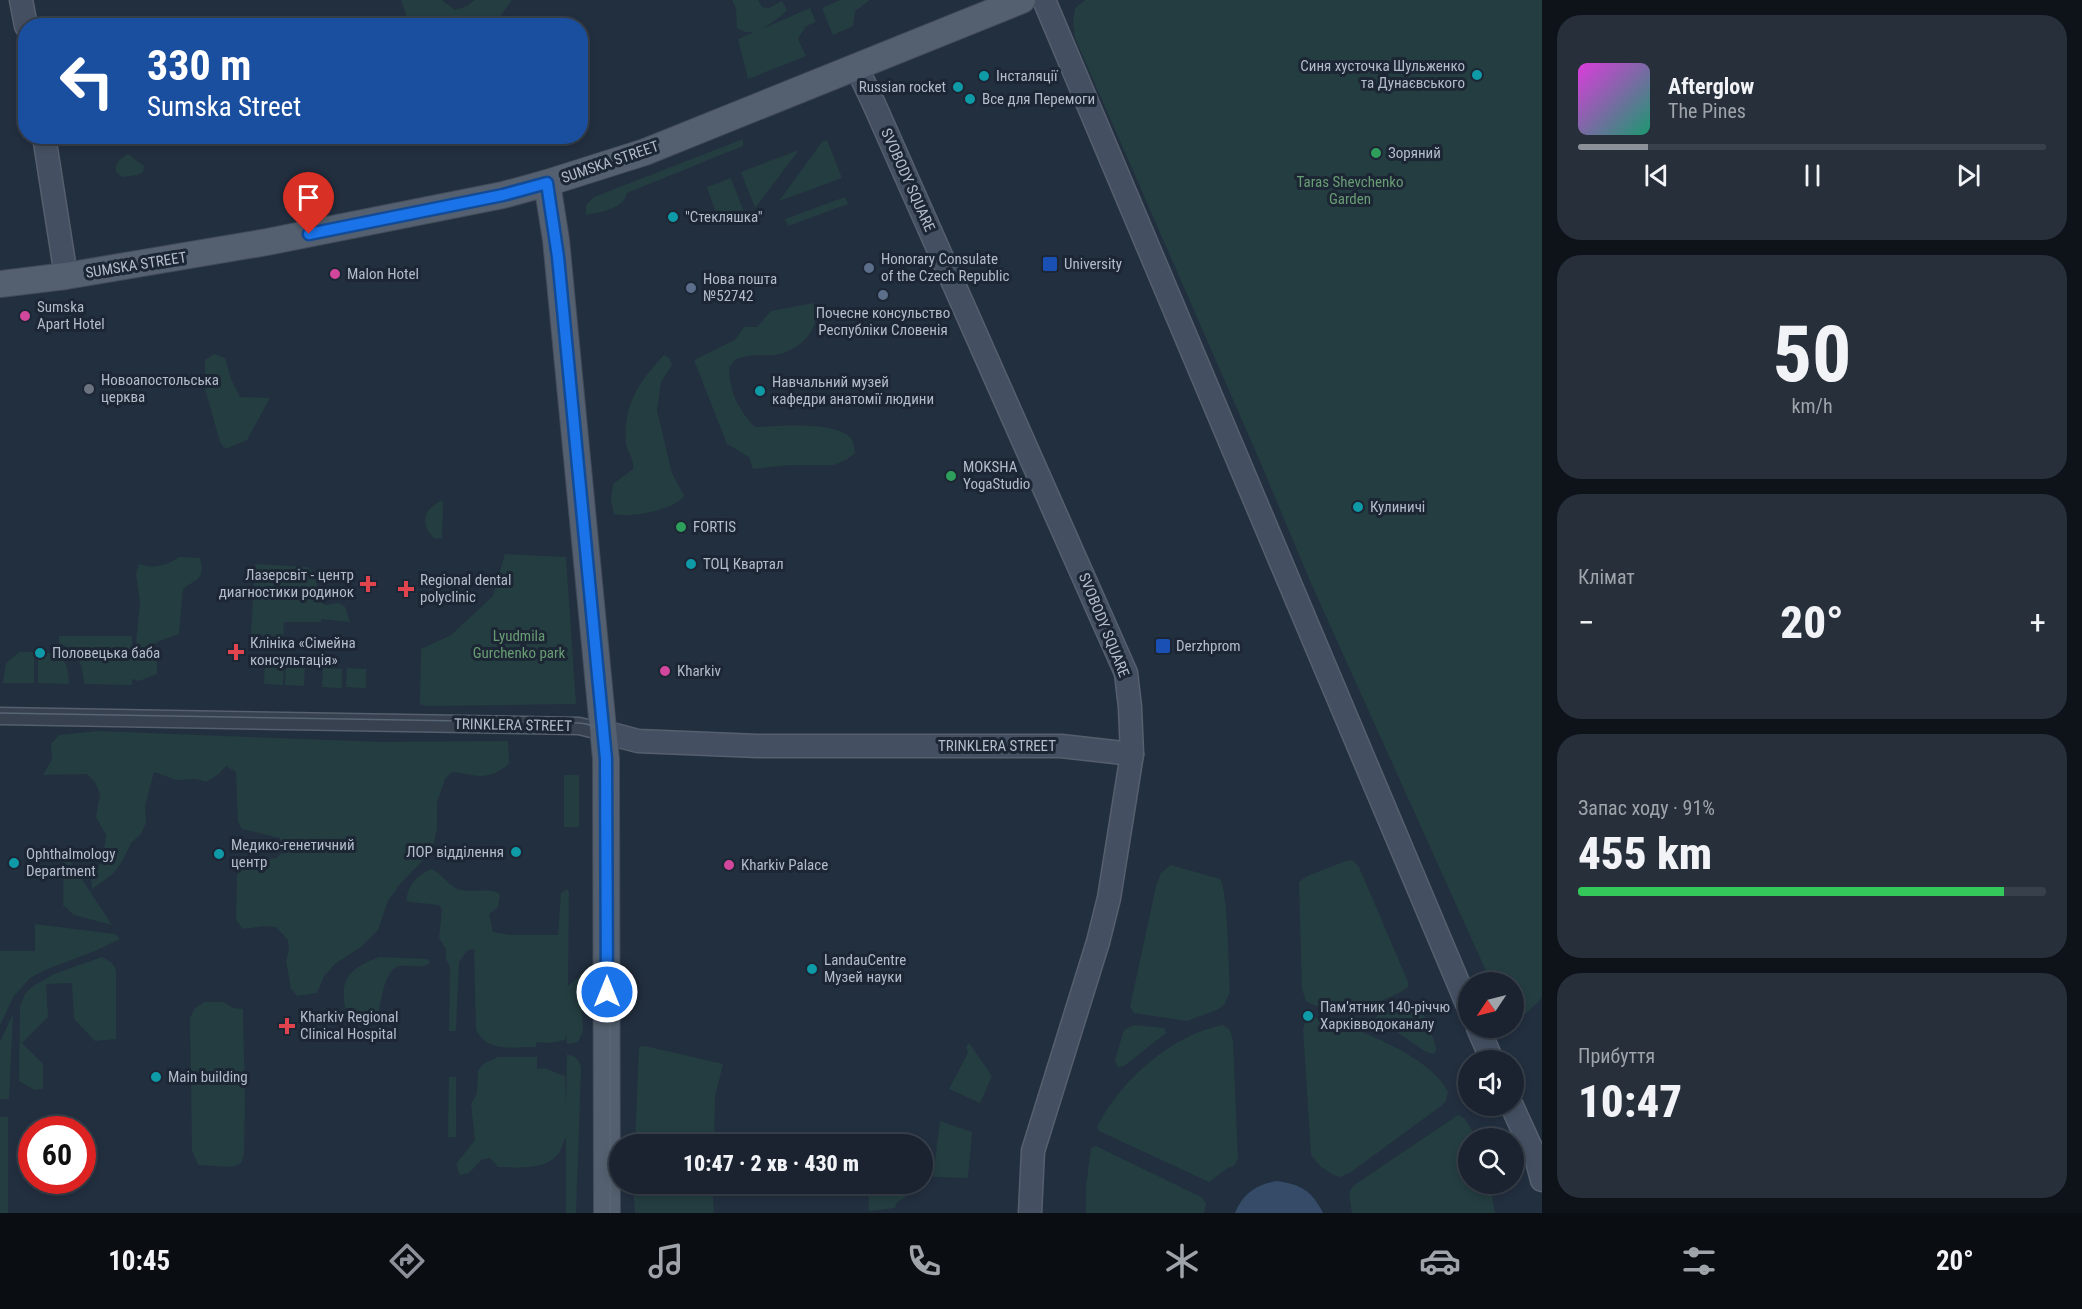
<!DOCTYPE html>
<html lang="uk">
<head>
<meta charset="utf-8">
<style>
  :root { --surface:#1a232f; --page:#272f3b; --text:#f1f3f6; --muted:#9fa4aa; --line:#38404b; --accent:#8c9099 }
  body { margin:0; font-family:"Roboto Condensed",sans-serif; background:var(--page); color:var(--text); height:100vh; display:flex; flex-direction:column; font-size:22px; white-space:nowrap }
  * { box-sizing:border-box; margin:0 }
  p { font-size:20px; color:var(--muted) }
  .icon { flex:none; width:33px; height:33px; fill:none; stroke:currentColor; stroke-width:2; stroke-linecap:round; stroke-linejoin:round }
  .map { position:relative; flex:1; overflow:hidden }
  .panel { display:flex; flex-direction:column; gap:15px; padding:15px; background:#0e131a; width:540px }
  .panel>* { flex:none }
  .top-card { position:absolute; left:18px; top:18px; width:570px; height:126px; border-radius:24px; box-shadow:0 3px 9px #0003,0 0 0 2px var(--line); background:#1a4fa0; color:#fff; overflow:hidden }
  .needle { width:39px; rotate:235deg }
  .fabs { position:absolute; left:1458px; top:972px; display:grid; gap:12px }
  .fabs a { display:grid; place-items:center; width:66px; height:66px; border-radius:50%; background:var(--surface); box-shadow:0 3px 9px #0003,0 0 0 2px var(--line); font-size:30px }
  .speed { position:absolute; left:18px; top:1116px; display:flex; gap:12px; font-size:30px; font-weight:700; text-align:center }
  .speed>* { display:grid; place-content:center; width:78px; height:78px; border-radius:50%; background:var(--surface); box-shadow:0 3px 9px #0003,0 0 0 2px var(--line); line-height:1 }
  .speed .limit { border:9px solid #d22; background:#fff; color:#111 }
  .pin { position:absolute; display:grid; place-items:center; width:51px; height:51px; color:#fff; margin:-62px -26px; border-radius:50% 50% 50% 0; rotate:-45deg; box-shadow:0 0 6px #0007 }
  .pin .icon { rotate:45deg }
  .me { position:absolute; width:66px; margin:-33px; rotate:0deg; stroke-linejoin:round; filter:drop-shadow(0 0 4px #0008) }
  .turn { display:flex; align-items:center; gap:21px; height:126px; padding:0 30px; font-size:27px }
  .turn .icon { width:78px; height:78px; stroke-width:2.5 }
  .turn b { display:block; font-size:42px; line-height:51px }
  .big { font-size:45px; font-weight:800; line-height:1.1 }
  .panel .widget { flex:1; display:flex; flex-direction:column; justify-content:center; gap:9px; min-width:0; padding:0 21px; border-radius:24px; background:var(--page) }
  .panel .dial { align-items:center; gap:0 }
  .dial b { font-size:78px; line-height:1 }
  .song { display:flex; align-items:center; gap:18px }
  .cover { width:72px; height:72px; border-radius:9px; background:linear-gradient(135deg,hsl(300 70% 55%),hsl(160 70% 35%)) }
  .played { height:6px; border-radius:3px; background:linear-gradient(90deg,var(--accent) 15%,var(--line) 15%) }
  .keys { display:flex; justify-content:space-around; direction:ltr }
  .heat { display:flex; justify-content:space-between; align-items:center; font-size:33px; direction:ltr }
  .charge { height:9px; border-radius:4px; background:linear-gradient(90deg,#34c759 91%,var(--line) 0) }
  .trip { position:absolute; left:609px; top:1134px; width:324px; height:60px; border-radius:30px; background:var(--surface); box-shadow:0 3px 9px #0003,0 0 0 2px var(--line); font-weight:800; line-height:60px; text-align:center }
  .dock { display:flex; height:96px; justify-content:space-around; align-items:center; background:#0a0e13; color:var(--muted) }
  .dock .icon { width:42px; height:42px }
  .dock .current { color:var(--accent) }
  .dock b { font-size:27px; color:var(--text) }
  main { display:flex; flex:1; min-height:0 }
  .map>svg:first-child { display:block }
  .green { fill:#243d40 }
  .water { fill:#354b67 }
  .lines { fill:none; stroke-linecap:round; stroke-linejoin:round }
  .street-casing { stroke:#555f6d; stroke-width:19 }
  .secondary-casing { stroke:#555f6d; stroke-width:25 }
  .primary-casing { stroke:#404a58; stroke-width:28 }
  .street { stroke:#37414f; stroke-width:16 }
  .secondary { stroke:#445062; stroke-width:22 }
  .primary { stroke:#54606f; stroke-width:26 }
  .tram { stroke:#586576; stroke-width:1.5 }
  .route-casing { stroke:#114b97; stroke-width:15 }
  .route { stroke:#1a73e8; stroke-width:10 }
  .culture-dot { fill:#0f9aa8; stroke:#1c2634; stroke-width:2 }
  .leisure-dot { fill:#2e9e5b; stroke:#1c2634; stroke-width:2 }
  .transit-dot { fill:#1a4fb4; stroke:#1c2634; stroke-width:2 }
  .service-dot { fill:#5c6f8a; stroke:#1c2634; stroke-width:2 }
  .hotel-dot { fill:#d1479c; stroke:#1c2634; stroke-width:2 }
  .worship-dot { fill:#6b7280; stroke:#1c2634; stroke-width:2 }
  .health-dot { fill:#e0444e; stroke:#1c2634; stroke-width:2 }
  .labels { text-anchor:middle; stroke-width:6; stroke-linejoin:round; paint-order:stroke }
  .poi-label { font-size:15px; fill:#b3bcca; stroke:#1c2634; text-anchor:start }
  .street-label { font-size:15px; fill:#b3bcca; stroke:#1c2634 }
  .park-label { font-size:15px; fill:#689c73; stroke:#1c2634 }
</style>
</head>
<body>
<main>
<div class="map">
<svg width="1542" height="1213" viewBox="0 0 1542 1213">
  <rect width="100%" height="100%" fill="#222f3f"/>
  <g class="green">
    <path d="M401 0H442L455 10 467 6 475 0H512L494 25 410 26Z"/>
    <path d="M732 0H758L762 7 769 8 782 1 787 10 780 17 762 29 810 8 816 22 806 26 798 39 806 56 748 79 738 39 754 32H745L737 28 736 9Z"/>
    <path d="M840 0H870L855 11 853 26 833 35 822 8Z"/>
    <path d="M1085 0H1542V998L1519 1020H1514V982H1491L1310 581 1259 459 1075 38 1073 22 1075 8Z"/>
    <path d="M743 139V146L627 193C623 210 600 212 586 215V205L594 197Z"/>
    <path d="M827 140 842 178 779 201 822 142Z"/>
    <path d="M799 150 755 208 741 172Z"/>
    <path d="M128 154 144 166 143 172 137 175 122 177 116 172C115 162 119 160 128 154Z"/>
    <path d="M731 178 745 215 720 224 707 187Z"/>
    <path d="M845 197 848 204 788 226 785 219Z"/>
    <path d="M813 303C825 328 798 353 773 355 762 356 750 354 739 358 735 359 732 364 729 367 729 391 738 410 755 427 779 426 830 421 849 436 854 440 854 447 855 453L846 460 833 465H790L753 469 749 457 727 444 694 360 735 340 744 327H757L771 311Z"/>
    <path d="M214 354 225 358 231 379 240 397 270 398 247 440 225 449 220 442 205 389V360Z"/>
    <path d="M664 355 669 358 672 365 661 382 657 411 672 473 684 496C674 510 631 518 614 514L611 500 613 484 633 469C635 459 627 453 626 443 623 404 639 382 664 355Z"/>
    <path d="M443 500 442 538 435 539C418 524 424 508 443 500Z"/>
    <path d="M505 554 566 557 576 704 426 706 420 704 421 649 451 635 493 596Z"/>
    <path d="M179 557 200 558C205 579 198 578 183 589L179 634 157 642 152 647 157 663V674L139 681 132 679V685L84 684C83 666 78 648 59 644V636H132V654L135 653 140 603 136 574 139 564C154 569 166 566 179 557Z"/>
    <path d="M255 564 308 567 316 576 319 601 326 605 339 603 345 607 350 622 321 619V622H284L283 637 251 634Z"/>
    <path d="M19 652H34V683H3L6 663Z"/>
    <path d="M38 652C63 653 68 659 69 684L38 683Z"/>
    <path d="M265 664 284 665 283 685 264 684Z"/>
    <path d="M286 666H305L304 686 285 685Z"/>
    <path d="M323 668 342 669V688L322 687Z"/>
    <path d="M347 668 366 669V688L346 687Z"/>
    <path d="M98 731 379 742 508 741 509 764C486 782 478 775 452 772L445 779 437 802V829L432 851 400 884 388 901 378 930 361 947 336 963 324 976 317 993 297 996 291 989 286 961 289 950 288 940 276 927 266 926 243 929 236 920 237 875C247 862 260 860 277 858L283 851 280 838 242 829 238 821 236 772 226 766 219 774 206 782 196 779 176 780 154 772 145 806 146 823 141 834 131 843 123 860 114 873 92 889 91 879 103 859 106 835 96 817 100 794 95 782 87 774 43 775 52 759 51 744 59 735Z"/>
    <rect x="564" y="775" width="15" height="52"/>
    <path d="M64 852 112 925 74 915 63 905Z"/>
    <path d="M1352 860 1359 867 1408 982V987C1399 995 1364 1008 1351 1010 1339 1011 1316 1008 1306 1001L1302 989 1299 882 1307 876 1346 861Z"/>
    <path d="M1171 865 1220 879C1228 891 1229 973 1230 992L1224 1005 1219 1009 1187 1021 1134 1013 1130 1007 1156 886 1161 873Z"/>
    <path d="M431 869C443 874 448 886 458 889 472 894 487 886 500 894L498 907 489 914 493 932 510 935H558L561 893 567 889 569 892 568 986 581 975 583 1031 578 1042 567 1044 566 1033 565 1040 549 1043 536 1042V1047C514 1047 486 1053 476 1029L474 949 467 951 459 962 456 1031H449L450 967 446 959V949L439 938 442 909 439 905 410 902 406 900C409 884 417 875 431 869Z"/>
    <path d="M35 924 115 934 120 939 95 951 45 970 30 978 14 996 0 1025V951H35Z"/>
    <path d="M102 957 112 963 116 970V1039L95 1041 74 1019 72 983 46 984 48 1017 22 1043 43 1064V1089L35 1090 19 1081 20 1006 25 994 33 986 54 974Z"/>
    <path d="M379 957 428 959 430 963C421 969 412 965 401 966 384 967 381 1003 378 1016 364 1026 361 1024 347 1015 338 981 347 969 379 957Z"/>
    <path d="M205 1002H223L233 1008 243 1009 245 1103 244 1154 241 1163 232 1167 198 1165 192 1150 190 1018 195 1008Z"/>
    <path d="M1410 1003C1425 1004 1431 1034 1436 1047V1051L1433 1054 1426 1052 1397 1032 1375 1021 1378 1013Z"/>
    <path d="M13 1014 9 1099H0V1042Z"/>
    <path d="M1313 1017C1350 1024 1431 1056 1448 1092L1446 1101 1441 1106 1351 1172 1340 1177C1330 1175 1315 1163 1311 1154L1303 1029 1306 1020Z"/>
    <path d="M1134 1025 1164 1028 1166 1033 1124 1066 1117 1067 1115 1060 1124 1030Z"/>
    <path d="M1223 1025 1230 1030 1233 1041 1238 1159 1234 1166 1229 1167 1209 1182 1099 1131 1097 1127C1121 1080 1171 1035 1223 1025Z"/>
    <path d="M969 1043 992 1076 980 1103 949 1089 968 1053 966 1047Z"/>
    <path d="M645 1046 723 1064 715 1097 714 1144H635L639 1047Z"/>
    <path d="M567 1054C576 1057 579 1058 581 1068L576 1213H566V1137C563 1141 562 1150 558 1154 545 1171 516 1167 498 1167L490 1158 481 1160 469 1173 460 1175 456 1164 475 1140 471 1104 477 1093 478 1071 483 1064 498 1057H537V1069L544 1068 565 1076 566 1105Z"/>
    <path d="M449 1077H456V1137H448Z"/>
    <path d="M1458 1115 1465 1119 1476 1138H1468V1184H1490L1495 1213H1352L1349 1193 1353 1186Z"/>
    <rect x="0" y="1117" width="8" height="96"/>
    <path d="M940 1121 972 1132 968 1178 933 1177Z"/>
    <path d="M1096 1146 1201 1197 1206 1203 1204 1213H1086V1187L1091 1148Z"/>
    <path d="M633 1184H712L714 1213H635Z"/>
    <path d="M868 1184H904L905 1198 897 1202 895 1208 869 1211Z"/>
  </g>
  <path class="water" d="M1276 1181C1301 1184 1312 1191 1323 1213H1235C1243 1193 1256 1185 1276 1181Z"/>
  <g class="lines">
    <g class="street-casing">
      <path id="street" d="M0 716 579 726 604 732"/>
    </g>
    <g class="secondary-casing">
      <g id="secondary">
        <path d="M21 0 26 26"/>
        <path d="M1044 0 1468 1006"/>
        <path d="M856 66 874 104 1126 673 1130 707 1132 754 1109 898 1098 942 1033 1151 1030 1213"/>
        <path d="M44 136 66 276"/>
        <path d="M604 732 638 741 757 746H1061L1132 754"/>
        <path d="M1478 1028 1492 1060"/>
        <path d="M1512 1106 1537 1161 1542 1180"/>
      </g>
    </g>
    <g class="primary-casing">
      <g id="primary">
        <path d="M547 183 556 240 606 759 607 1213"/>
        <path d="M0 284 66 276 267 242 503 195 547 183 645 152 1022 0"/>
      </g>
    </g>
    <use href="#street" class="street"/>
    <use href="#secondary" class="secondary"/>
    <use href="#primary" class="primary"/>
    <path class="tram" d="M0 713 579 723C610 725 608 749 610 773V1213"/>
  </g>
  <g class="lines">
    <g class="route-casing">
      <path id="route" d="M309 234 503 195 547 183 558 257 606 759 607 992"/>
    </g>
    <use href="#route" class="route"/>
  </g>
  <g class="culture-dot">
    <circle cx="1477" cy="75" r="6"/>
    <circle cx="984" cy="76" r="6"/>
    <circle cx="958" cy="87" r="6"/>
    <circle cx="970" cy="99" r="6"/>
    <circle cx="673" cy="217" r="6"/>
    <circle cx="760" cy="391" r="6"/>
    <circle cx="1358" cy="507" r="6"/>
    <circle cx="691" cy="564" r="6"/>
    <circle cx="40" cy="653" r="6"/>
    <circle cx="516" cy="852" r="6"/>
    <circle cx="219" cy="854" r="6"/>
    <circle cx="14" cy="863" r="6"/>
    <circle cx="812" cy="969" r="6"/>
    <circle cx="1308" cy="1016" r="6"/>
    <circle cx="156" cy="1077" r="6"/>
  </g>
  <g class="leisure-dot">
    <circle cx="1376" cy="153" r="6"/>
    <circle cx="951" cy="476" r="6"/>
    <circle cx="681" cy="527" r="6"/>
  </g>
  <g class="transit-dot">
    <rect x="1042" y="256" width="16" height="16" rx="3"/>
    <rect x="1155" y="638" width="16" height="16" rx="3"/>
  </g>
  <g class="service-dot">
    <circle cx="869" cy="268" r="6"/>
    <circle cx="691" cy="288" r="6"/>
    <circle cx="883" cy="295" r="6"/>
  </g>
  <g class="hotel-dot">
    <circle cx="335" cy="274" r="6"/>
    <circle cx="25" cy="316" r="6"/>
    <circle cx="665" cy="671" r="6"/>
    <circle cx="729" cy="865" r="6"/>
  </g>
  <circle class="worship-dot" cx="89" cy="389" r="6"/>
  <g class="health-dot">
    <path d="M365 575h6v6h6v6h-6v6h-6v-6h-6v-6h6z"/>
    <path d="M403 580h6v6h6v6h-6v6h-6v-6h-6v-6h6z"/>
    <path d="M233 643h6v6h6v6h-6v6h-6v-6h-6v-6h6z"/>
    <path d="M284 1017h6v6h6v6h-6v6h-6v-6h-6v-6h6z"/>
  </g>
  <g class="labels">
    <g class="poi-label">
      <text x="1465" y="71" text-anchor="end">Синя хусточка Шульженко<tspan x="1465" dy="17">та Дунаєвського</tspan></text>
      <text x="996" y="81">Інсталяції</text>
      <text x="946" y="92" text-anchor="end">Russian rocket</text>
      <text x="982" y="104">Все для Перемоги</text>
      <text x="1388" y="158">Зоряний</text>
      <text x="685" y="222">"Стекляшка"</text>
      <text x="881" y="264">Honorary Consulate<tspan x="881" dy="17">of the Czech Republic</tspan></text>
      <text x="1064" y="269">University</text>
      <text x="347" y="279">Malon Hotel</text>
      <text x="703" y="284">Нова пошта<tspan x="703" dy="17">№52742</tspan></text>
      <text x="37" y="312">Sumska<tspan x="37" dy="17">Apart Hotel</tspan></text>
      <text x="883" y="318" text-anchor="middle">Почесне консульство<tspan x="883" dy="17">Республіки Словенія</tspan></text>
      <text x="101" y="385">Новоапостольська<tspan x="101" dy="17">церква</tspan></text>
      <text x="772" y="387">Навчальний музей<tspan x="772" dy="17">кафедри анатомії людини</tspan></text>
      <text x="963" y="472">MOKSHA<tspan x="963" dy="17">YogaStudio</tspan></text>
      <text x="1370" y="512">Кулиничі</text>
      <text x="693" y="532">FORTIS</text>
      <text x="703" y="569">ТОЦ Квартал</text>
      <text x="354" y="580" text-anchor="end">Лазерсвіт - центр<tspan x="354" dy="17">диагностики родинок</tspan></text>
      <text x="420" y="585">Regional dental<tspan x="420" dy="17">polyclinic</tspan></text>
      <text x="250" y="648">Клініка «Сімейна<tspan x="250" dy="17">консультація»</tspan></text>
      <text x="1176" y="651">Derzhprom</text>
      <text x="52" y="658">Половецька баба</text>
      <text x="677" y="676">Kharkiv</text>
      <text x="231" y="850">Медико-генетичний<tspan x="231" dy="17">центр</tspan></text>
      <text x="504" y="857" text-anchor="end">ЛОР відділення</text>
      <text x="26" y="859">Ophthalmology<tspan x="26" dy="17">Department</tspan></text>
      <text x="741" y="870">Kharkiv Palace</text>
      <text x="824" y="965">LandauCentre<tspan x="824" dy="17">Музей науки</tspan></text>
      <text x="1320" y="1012">Пам'ятник 140-річчю<tspan x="1320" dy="17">Харківводоканалу</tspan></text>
      <text x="300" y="1022">Kharkiv Regional<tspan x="300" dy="17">Clinical Hospital</tspan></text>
      <text x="168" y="1082">Main building</text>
    </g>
    <g class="street-label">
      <text transform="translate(610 162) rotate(-19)" y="5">SUMSKA STREET</text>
      <text transform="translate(908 180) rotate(66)" y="5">SVOBODY SQUARE</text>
      <text transform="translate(136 265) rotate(-9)" y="5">SUMSKA STREET</text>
      <text transform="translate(1104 625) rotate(68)" y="5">SVOBODY SQUARE</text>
      <text transform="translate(513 725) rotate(1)" y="5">TRINKLERA STREET</text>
      <text x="997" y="751">TRINKLERA STREET</text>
    </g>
    <g class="park-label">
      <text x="1350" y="187">Taras Shevchenko<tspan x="1350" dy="17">Garden</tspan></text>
      <text x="519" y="641">Lyudmila<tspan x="519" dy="17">Gurchenko park</tspan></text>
    </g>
  </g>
</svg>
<div class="fabs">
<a><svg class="needle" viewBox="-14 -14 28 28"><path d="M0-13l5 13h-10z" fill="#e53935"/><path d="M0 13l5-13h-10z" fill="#9fa4aa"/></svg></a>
<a><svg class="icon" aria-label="sound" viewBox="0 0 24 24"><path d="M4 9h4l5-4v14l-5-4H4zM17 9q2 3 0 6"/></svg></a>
<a><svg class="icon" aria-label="search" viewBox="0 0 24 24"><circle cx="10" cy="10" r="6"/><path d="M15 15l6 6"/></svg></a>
</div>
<div class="speed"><div class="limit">60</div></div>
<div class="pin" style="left:309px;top:234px;background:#d93025"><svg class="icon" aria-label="arrive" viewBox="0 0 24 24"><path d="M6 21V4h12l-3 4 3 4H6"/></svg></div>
<svg class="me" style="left:607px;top:992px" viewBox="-20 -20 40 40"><circle r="17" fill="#1a73e8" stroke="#fff" stroke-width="3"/><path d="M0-11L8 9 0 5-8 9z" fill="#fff"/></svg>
<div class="trip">10:47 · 2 хв · 430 m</div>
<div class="top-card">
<div class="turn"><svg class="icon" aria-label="left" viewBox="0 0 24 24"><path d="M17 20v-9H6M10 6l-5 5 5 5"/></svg><div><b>330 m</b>Sumska Street</div></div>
</div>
</div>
<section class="panel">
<div class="widget">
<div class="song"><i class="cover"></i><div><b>Afterglow</b><p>The Pines</p></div></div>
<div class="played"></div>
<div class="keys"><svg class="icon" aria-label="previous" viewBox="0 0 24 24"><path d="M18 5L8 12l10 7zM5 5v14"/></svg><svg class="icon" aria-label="pause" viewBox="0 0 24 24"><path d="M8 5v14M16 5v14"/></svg><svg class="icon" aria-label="next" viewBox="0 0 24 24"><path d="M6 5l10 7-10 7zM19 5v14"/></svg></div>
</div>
<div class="widget dial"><b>50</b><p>km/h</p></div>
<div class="widget"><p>Клімат</p>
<div class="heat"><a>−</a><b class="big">20°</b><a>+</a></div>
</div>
<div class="widget"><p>Запас ходу · 91%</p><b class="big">455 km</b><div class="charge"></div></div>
<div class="widget"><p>Прибуття</p><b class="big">10:47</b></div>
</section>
</main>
<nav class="dock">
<b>10:45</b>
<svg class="icon current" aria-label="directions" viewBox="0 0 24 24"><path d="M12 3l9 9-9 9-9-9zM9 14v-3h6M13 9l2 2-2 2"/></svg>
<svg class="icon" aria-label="music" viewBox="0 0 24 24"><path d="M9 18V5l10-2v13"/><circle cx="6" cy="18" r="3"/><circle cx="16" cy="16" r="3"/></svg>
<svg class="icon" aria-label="phone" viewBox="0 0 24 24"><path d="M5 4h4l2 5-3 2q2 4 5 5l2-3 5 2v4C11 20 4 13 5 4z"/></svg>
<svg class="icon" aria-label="climate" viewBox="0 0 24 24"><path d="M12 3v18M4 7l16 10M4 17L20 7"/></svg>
<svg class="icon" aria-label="car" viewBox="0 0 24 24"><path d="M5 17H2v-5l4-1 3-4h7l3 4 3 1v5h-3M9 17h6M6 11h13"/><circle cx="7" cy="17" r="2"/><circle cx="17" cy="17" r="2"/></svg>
<svg class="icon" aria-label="filters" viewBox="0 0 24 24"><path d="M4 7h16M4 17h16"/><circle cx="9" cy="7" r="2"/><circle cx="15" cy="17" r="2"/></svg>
<b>20°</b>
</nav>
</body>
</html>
